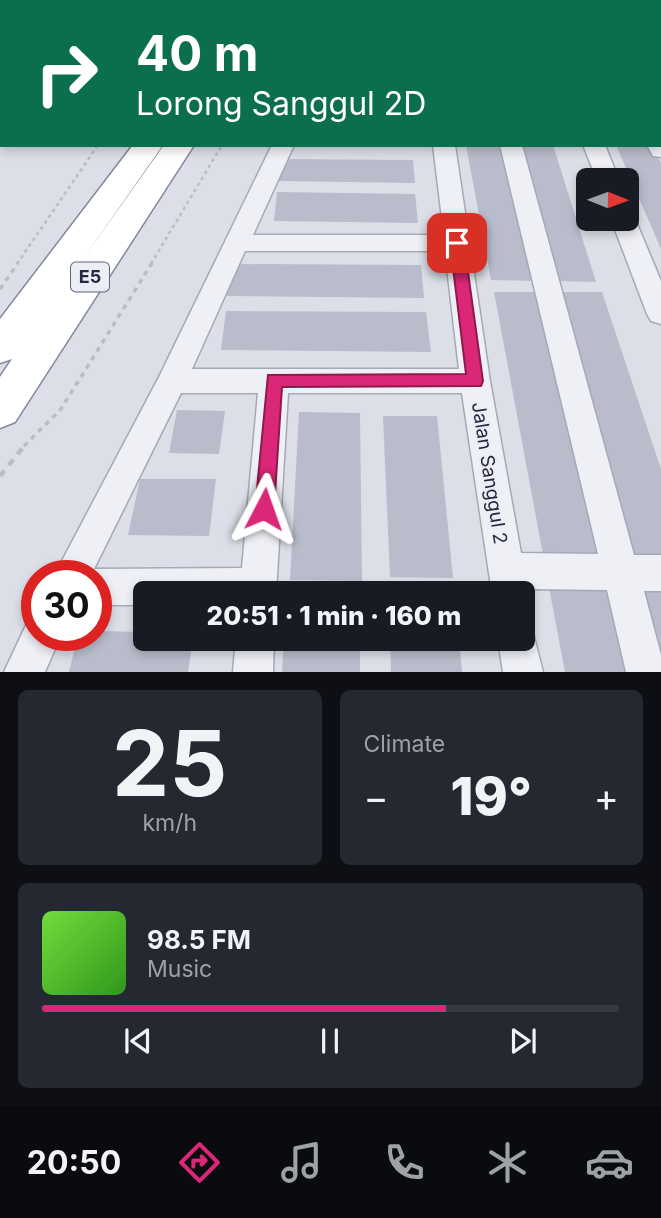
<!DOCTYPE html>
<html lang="en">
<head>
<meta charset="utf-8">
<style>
  :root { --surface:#171b24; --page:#242831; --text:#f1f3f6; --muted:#9ea1a6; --line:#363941; --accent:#db2777 }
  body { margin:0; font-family:Inter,sans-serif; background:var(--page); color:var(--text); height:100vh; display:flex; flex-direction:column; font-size:26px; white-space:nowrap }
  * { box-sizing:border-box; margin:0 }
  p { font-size:23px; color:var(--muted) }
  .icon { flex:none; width:38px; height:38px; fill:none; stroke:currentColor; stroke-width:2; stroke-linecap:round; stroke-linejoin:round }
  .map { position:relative; height:672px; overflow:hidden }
  .details { display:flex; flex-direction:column; gap:18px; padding:18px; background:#0d0f14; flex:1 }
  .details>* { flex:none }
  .top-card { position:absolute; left:0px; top:0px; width:662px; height:147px; box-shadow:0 4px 10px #0003; background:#0b6e4f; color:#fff; overflow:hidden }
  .needle { width:46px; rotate:91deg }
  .tools { position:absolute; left:576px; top:168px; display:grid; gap:14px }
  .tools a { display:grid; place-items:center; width:63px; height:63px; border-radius:10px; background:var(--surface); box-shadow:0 4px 10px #0003; font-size:35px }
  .speed { position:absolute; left:21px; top:560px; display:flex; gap:14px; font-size:35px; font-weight:700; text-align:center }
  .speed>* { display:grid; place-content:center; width:91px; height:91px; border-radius:50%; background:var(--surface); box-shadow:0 4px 10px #0003; line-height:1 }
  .speed .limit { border:10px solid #d22; background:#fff; color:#111 }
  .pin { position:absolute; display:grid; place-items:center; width:60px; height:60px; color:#fff; margin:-30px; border-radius:14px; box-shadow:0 4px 10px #0006 }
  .me { position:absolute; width:77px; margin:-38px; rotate:4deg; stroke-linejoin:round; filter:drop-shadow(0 0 5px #0008) }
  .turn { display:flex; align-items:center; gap:24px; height:147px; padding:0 21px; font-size:32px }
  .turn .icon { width:91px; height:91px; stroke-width:2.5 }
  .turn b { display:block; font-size:49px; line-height:60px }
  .big { font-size:52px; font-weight:800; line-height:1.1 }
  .details .tile { flex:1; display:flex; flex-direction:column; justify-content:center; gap:10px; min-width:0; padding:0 24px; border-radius:10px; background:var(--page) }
  .details .dial { align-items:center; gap:0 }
  .dial b { font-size:91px; line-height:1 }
  .song { display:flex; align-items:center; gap:21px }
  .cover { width:84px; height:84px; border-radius:10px; background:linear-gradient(135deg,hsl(100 70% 55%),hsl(110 70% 35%)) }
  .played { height:7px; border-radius:4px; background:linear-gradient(90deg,var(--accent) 70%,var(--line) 70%) }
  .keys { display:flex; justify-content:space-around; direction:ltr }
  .heat { display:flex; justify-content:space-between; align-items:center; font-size:38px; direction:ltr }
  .details .tiles { flex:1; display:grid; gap:18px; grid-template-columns:1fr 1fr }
  .tile:last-child { grid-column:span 2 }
  .trip { position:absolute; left:133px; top:581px; width:402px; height:70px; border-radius:10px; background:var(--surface); box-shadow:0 4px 10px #0003; font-weight:800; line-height:70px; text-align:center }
  .menu { display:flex; height:112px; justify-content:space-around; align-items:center; background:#090b0e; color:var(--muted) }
  .menu .icon { width:49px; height:49px }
  .menu .on { color:var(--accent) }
  .menu b { font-size:32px; color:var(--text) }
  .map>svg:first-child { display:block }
  .building { fill:#b9bccb }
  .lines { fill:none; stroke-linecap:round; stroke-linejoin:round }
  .minor-casing { stroke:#a5a8b6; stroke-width:3 }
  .highway-casing { stroke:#8288a0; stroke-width:3 }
  .path-far2 { stroke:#babcc7; stroke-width:2.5; stroke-dasharray:3.5 3.5; stroke-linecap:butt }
  .path-far1 { stroke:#babcc7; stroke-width:3.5; stroke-dasharray:5 5; stroke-linecap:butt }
  .path { stroke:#babcc7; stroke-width:4.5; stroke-dasharray:7 7; stroke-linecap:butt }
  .minor { fill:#eff0f6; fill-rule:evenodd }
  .highway { fill:#fff; fill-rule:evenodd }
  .route { fill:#db2777; stroke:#8e194d; stroke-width:2 }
  .labels { text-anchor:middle; stroke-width:5; stroke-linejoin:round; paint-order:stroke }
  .shield { fill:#eceef6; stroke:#616477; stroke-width:2 }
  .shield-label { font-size:18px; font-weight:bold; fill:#252940 }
  .street-label { font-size:19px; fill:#252940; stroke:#eceef6 }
</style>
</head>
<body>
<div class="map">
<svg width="661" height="672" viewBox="0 0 661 672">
  <rect width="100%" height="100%" fill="#dcdfe8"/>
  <g class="building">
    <path d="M466 145H504L537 281 491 280Z"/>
    <path d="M519 145H553L596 282 554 281Z"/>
    <path d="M616 145H652L661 163V249Z"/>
    <path d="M281 159 413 160 415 183 279 181Z"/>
    <path d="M277 192 415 194 418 223 274 221Z"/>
    <path d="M232 264 421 265 424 298 227 296Z"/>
    <path d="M494 292H541L608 561 544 560Z"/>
    <path d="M559 292H602L661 469V564H634Z"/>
    <path d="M226 311 426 312 431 352 221 350Z"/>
    <path d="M177 410 225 411 219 454 169 453Z"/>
    <path d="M299 412 360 413 362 581 290 580Z"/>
    <path d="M383 416H437L453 578 390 577Z"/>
    <path d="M140 479H216L209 536 128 535Z"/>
    <path d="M548 582 614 583 636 672H565Z"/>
    <path d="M640 586H661V660Z"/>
    <path d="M96 631 145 632V639H193L188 672H69L78 635H96Z"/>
    <path d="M284 639H360V672H282Z"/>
    <path d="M390 639H459L462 672H391Z"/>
  </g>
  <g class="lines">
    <g class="minor-casing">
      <g id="minor">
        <path d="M45 0H61L44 2Z"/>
        <path d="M195 0H211L194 2Z"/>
        <rect x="528" y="0" width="16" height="2"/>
        <rect x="660" y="13" width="1" height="12"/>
        <rect x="0" y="57" width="2" height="12"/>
        <path d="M660 139H661V157L653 156 647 145H660Z"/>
        <path d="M272 145H294L253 235H444L433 145H455L490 381 521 553 598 554 500 145H522L634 555H661V591H644L661 655V672H626L607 590 528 589 523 605V593H492L462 393H288L276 593H145V605H96V576H54L159 377ZM245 251H445L459 369H192ZM181 393H258L242 568 94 569Z"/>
        <path d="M583 145H605L619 180H597Z"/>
        <path d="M626 212 635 219 661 281V324L651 321 647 314 611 219H626Z"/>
        <path d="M37 618V635H61L45 672H4L28 621Z"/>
        <path d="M523 622 531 625 543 672H503L498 639H523Z"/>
        <path d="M236 639H274L273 672H233Z"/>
      </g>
    </g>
    <g class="highway-casing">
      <g id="highway">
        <path d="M243 0H265L242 2Z"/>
        <path d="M286 0H308L285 2Z"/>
        <path d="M133 145H163L81 262 164 145H194L15 422 0 428V377L12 359 0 363V319Z"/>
      </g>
    </g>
    <g class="path-far2">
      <path d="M17 264 98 145"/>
      <path d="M151 264 222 145"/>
    </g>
    <g class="path-far1">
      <path d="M0 289 18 263"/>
      <path d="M24 446 61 409 152 263"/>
    </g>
    <path class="path" d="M0 476 25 445"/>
    <use href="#minor" class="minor"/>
    <use href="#highway" class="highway"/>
  </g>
  <path class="route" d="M457 239 464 243 483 381 481 386 282 387 274 509 271 515 264 518 258 515 255 509 268 375 466 374 450 243Z"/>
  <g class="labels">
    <rect class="shield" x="71" y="262.5" width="38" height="29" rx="5"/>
    <g class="shield-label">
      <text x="90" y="283">E5</text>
    </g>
    <g class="street-label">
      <text transform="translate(490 473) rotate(81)" y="7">Jalan Sanggul 2</text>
    </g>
  </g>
</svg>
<div class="tools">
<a><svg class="needle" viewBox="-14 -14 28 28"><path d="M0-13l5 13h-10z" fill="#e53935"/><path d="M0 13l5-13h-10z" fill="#9ea1a6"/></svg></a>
</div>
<div class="speed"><div class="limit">30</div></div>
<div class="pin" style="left:457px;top:243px;background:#d93025"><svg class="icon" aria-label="arrive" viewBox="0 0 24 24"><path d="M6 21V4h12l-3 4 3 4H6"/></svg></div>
<svg class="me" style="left:264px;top:509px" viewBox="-20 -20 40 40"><path d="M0-17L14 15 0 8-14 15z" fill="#db2777" stroke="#fff" stroke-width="4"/></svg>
<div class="trip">20:51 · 1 min · 160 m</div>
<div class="top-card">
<div class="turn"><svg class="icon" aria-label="right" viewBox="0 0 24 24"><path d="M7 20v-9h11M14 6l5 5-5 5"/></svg><div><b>40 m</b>Lorong Sanggul 2D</div></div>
</div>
</div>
<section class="details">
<div class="tiles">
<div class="tile dial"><b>25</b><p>km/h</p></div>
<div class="tile"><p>Climate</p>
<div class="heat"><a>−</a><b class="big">19°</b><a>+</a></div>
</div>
<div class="tile">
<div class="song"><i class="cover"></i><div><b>98.5 FM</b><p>Music</p></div></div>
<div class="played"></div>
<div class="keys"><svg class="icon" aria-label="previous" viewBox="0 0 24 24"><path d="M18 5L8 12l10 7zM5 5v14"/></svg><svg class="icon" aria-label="pause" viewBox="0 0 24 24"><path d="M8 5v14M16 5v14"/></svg><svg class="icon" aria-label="next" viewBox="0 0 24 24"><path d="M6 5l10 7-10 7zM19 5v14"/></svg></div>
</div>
</div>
</section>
<nav class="menu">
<b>20:50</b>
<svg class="icon on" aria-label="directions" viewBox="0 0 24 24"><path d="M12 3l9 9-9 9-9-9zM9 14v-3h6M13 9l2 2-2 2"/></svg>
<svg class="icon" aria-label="music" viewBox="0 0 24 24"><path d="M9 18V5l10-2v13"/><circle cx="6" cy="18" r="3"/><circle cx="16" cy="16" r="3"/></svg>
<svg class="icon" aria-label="phone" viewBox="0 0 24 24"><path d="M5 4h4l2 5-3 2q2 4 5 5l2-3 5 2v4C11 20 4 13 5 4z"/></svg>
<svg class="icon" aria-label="climate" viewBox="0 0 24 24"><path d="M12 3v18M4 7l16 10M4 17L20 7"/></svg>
<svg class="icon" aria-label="car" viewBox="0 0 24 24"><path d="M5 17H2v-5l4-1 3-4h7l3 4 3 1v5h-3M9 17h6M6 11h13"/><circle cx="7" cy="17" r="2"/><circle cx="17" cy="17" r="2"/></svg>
</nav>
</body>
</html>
